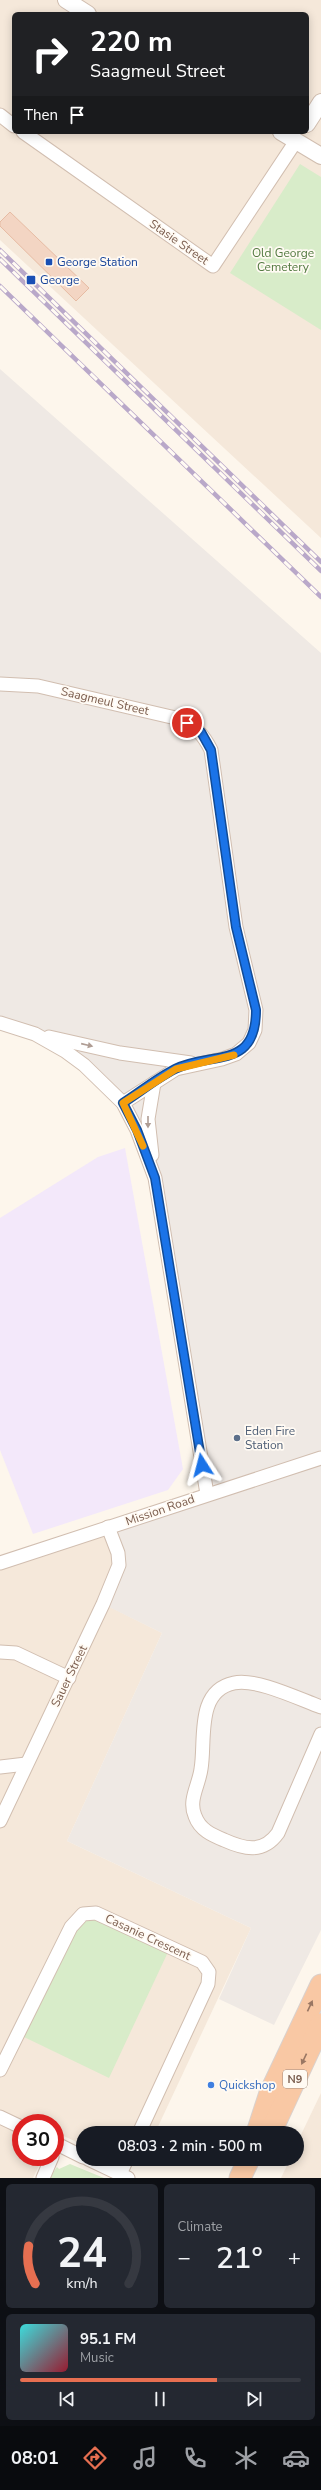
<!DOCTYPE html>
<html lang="en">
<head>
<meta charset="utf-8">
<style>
  :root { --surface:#171b24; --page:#242831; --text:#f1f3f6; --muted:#9ea1a6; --line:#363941; --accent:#e76f51 }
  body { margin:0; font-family:"Nunito Sans",sans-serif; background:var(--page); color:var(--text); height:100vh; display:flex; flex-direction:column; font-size:15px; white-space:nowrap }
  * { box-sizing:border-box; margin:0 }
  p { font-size:13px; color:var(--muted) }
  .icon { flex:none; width:22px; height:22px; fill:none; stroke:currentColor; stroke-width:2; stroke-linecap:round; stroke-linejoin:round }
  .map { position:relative; height:2178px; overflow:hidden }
  .panel { display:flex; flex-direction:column; gap:6px; padding:6px; background:#0d0f14; flex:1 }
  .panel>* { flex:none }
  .guide { position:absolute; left:12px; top:12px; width:297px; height:122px; border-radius:6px; box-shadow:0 2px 10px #0003; background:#202124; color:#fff; overflow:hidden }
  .speed { position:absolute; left:12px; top:2114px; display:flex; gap:8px; font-size:20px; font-weight:700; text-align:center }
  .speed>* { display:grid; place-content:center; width:52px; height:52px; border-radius:50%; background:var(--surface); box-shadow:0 2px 10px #0003; line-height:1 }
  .speed .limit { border:6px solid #d22; background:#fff; color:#111 }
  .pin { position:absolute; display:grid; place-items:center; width:34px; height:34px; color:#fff; margin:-17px; border:2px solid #fff; border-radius:50%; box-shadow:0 1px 4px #0007 }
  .me { position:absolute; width:44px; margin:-22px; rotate:351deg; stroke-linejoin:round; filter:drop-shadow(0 0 3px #0008) }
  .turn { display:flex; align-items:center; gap:14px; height:84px; padding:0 12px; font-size:18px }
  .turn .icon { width:52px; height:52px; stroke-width:2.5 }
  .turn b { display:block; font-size:28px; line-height:34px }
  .then { display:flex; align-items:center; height:38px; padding:0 12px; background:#0003; gap:8px; font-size:15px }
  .big { font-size:30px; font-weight:600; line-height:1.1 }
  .panel .card { flex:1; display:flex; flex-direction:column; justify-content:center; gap:6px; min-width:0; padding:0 14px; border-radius:6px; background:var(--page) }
  .panel .dial { align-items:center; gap:0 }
  .dial svg { height:104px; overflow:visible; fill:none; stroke:var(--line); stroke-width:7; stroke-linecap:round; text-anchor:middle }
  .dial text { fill:var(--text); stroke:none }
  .song { display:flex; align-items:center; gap:12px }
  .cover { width:48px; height:48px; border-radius:6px; background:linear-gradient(135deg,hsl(180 70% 55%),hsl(350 70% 35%)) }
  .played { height:4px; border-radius:2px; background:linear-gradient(90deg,var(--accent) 70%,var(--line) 70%) }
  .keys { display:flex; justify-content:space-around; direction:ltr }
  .heat { display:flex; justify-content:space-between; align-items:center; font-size:22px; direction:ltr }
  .panel .tiles { flex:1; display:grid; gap:6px; grid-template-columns:1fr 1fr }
  .card:last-child { grid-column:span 2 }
  .trip { position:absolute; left:76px; top:2126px; width:228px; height:40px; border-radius:20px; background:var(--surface); box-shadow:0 2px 10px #0003; font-weight:600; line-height:40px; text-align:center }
  .tab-bar { display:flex; height:64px; justify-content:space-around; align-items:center; background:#090b0e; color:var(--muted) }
  .tab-bar .icon { width:28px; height:28px }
  .tab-bar .on { color:var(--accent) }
  .tab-bar b { font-size:18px; color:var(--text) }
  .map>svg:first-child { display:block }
  .residential { fill:#f5e8da; fill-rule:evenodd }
  .industrial { fill:#efe9e4 }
  .education { fill:#f3e8fa }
  .green { fill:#d8ecc9 }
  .building { fill:#f3d5c3; stroke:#e6bba3 }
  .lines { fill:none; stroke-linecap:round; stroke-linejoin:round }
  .minor-casing { stroke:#d1beb0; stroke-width:15 }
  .tertiary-casing { stroke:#d1beb0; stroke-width:18 }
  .trunk-casing { stroke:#dad1cd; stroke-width:23 }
  .minor { stroke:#fff; stroke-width:13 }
  .tertiary { stroke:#fff; stroke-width:16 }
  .trunk { stroke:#f9c8a4; stroke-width:21 }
  .rail-casing { stroke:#b9a8c9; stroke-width:4.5 }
  .rail { stroke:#fffaf3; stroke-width:3; stroke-dasharray:9; stroke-linecap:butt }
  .oneway { fill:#af9d94 }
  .oneway2 { fill:#9a7763 }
  .route-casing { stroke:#114b97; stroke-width:10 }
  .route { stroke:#1a73e8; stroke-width:7 }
  .slow { stroke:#f59e0b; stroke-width:7 }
  .transit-dot { fill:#1a4fb4; stroke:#fffaf3; stroke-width:1.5 }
  .service-dot { fill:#5c6f8a; stroke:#fffaf3; stroke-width:1.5 }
  .shop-dot { fill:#3f7fe0; stroke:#fffaf3; stroke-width:1.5 }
  .labels { text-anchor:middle; stroke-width:3.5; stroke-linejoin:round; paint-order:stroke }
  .shield { fill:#fffaf3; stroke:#a28b7f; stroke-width:1 }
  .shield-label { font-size:11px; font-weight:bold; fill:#7a5c4d }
  .street-label { font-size:12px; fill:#7a5c4d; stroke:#fffaf3 }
  .park-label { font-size:12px; fill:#537a41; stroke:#fffaf3 }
  .transit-label { font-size:12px; fill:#164399; stroke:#fffaf3; text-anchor:start }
  .service-label { font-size:12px; fill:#4e5e75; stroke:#fffaf3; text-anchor:start }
  .shop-label { font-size:12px; fill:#366cbe; stroke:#fffaf3; text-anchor:start }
</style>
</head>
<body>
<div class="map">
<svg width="321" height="2178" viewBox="0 0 321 2178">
  <rect width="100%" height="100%" fill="#fdf6ec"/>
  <g class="residential">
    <path d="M0 0H321V538L0 240ZM14 14H307V132H14Z"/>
    <path d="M108 1527 118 1553 104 1604 162 1633 67 1841 251 1928 155 2133H83V2145L55 2132V2123H21V2157H43L33 2178H0V1563Z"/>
    <path d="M321 2093V2178H281L290 2159H297V2143Z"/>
  </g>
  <path class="industrial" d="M0 369 321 653V1930L274 2025 219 1999 251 1928 67 1841 162 1633 103 1604 119 1565 108 1527 207 1494 155 1178 137 1130 84 1065 0 1023Z"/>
  <path class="education" d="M125 1148 183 1469 168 1490 33 1534 0 1450V1218L98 1157Z"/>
  <g class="green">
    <path d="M300 164 321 177V330L230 273Z"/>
    <path d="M92 1917 168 1952 109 2078 24 2037 77 1924Z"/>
    <path d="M70 2164 104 2178H49L57 2167 59 2169Z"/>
  </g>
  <path class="building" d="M10 212 89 288 76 301 0 226V222Z"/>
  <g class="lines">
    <g class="minor-casing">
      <g id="minor">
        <path d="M0 115 14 126"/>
        <path d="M23 132 213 266 296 141"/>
        <path d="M0 684 38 686 180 719C196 727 203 734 211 750L236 927 256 1010 255 1030 249 1043 236 1054 222 1059 176 1069 123 1103"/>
        <path d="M0 1023 35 1034 65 1051 84 1065 123 1103 137 1130 155 1178 207 1494"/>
        <path d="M49 1037 120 1053 191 1063"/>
        <path d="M152 1155 148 1119 154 1083"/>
        <path d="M0 1563 321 1458"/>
        <path d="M0 1652 16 1653 69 1678"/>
        <path d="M321 1707C299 1699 256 1678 234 1683 195 1691 206 1741 201 1769 199 1785 188 1800 195 1816 200 1830 212 1835 224 1840 244 1849 263 1854 278 1833L321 1734"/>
        <path d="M0 1767 26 1764"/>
        <path d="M0 1821 103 1604 119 1565 118 1553 108 1527"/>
        <path d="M0 2070 71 1927 83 1914 96 1913 202 1962 209 1972 208 1984 139 2133"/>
        <path d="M0 2117 21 2127"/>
        <path d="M55 2143 83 2157"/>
        <path d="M88 2159 128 2178"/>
        <path d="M120 2174 127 2159"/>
        <path d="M43 2178 52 2157"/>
      </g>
    </g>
    <g class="tertiary-casing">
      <g id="tertiary">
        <path d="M66 0 88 14"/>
        <path d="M307 124 321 102"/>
        <path d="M281 132 321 156"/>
      </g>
    </g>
    <g class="trunk-casing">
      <g id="trunk">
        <path d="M257 2133 270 2093 321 1985"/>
        <path d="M267 2133 276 2121 321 2024"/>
        <path d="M240 2178 249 2159"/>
      </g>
    </g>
    <use href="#minor" class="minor"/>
    <use href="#tertiary" class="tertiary"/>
    <use href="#trunk" class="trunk"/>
    <g class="rail-casing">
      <g id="rail">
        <path d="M0 250 321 562"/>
        <path d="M0 259 321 571"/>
        <path d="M0 286 321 597"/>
      </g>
    </g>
    <use href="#rail" class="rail"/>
  </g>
  <defs><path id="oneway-solid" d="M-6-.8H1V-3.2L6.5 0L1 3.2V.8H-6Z"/></defs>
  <g class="oneway">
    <use href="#oneway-solid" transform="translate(87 1045) rotate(13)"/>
    <use href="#oneway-solid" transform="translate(148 1122) rotate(90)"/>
  </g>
  <g class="oneway2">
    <use href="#oneway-solid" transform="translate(310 2006) rotate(-65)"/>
    <use href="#oneway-solid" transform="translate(304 2059) rotate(115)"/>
  </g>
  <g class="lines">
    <g class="route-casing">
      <path id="route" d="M187 723 201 732 211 750 236 927 256 1010C256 1070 212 1051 175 1069 157 1078 140 1092 123 1103L137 1130 155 1178 202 1465"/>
    </g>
    <use href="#route" class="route"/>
    <path class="slow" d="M143 1146 123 1103 176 1069 234 1055"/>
  </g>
  <g class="transit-dot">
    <rect x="45" y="258" width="8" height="8" rx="2"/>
    <rect x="26" y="275" width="10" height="10" rx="2"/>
  </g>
  <circle class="service-dot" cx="237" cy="1438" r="4"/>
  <circle class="shop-dot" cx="211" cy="2085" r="4"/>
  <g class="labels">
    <rect class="shield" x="283" y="2070" width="24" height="18" rx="3"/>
    <g class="shield-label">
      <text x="295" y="2083">N9</text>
    </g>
    <g class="street-label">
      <text transform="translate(179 242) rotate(35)" y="4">Stasie Street</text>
      <text transform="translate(105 701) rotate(13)" y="4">Saagmeul Street</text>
      <text transform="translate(160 1510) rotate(-19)" y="4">Mission Road</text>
      <text transform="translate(69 1676) rotate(-64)" y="4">Sauer Street</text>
      <text transform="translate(148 1937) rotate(25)" y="4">Casanie Crescent</text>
    </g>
    <g class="park-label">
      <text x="283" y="257">Old George<tspan x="283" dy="14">Cemetery</tspan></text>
    </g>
    <g class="transit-label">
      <text x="57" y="266">George Station</text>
      <text x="40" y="284">George</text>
    </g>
    <g class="service-label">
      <text x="245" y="1435">Eden Fire<tspan x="245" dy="14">Station</tspan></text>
    </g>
    <g class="shop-label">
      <text x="219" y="2089">Quickshop</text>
    </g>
  </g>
</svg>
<div class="speed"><div class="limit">30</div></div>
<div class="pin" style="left:187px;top:723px;background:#d93025"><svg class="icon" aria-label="arrive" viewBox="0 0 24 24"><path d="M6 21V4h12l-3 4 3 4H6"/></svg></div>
<svg class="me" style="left:202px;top:1465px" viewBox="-20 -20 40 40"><path d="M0-17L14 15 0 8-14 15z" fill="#1a73e8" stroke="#fff" stroke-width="4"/></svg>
<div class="trip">08:03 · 2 min · 500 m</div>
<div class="guide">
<div class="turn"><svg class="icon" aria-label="right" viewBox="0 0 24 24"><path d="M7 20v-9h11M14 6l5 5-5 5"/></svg><div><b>220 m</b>Saagmeul Street</div></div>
<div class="then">Then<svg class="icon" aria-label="arrive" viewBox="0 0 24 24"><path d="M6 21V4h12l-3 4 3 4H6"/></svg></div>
</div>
</div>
<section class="panel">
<div class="tiles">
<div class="card dial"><svg viewBox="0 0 100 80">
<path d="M14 69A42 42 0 1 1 86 69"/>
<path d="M14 69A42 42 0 0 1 9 40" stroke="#e76f51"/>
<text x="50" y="56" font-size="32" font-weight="700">24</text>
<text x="50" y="72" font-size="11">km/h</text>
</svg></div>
<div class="card"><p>Climate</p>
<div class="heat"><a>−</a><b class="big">21°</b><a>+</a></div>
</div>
<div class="card">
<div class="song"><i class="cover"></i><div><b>95.1 FM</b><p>Music</p></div></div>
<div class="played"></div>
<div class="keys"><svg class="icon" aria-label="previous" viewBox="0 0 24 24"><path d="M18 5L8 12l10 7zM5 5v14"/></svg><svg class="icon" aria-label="pause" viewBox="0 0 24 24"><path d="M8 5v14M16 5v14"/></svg><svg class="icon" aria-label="next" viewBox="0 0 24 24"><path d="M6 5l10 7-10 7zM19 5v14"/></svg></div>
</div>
</div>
</section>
<nav class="tab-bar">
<b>08:01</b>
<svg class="icon on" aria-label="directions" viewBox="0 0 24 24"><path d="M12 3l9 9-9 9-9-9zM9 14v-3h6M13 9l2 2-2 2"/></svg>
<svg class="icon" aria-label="music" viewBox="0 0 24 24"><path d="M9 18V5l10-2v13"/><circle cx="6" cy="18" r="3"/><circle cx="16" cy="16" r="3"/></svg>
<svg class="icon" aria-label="phone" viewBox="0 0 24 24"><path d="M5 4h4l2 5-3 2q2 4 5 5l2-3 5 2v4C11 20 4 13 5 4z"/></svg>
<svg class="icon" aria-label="climate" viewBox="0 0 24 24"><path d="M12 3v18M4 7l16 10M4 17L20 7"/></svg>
<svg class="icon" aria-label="car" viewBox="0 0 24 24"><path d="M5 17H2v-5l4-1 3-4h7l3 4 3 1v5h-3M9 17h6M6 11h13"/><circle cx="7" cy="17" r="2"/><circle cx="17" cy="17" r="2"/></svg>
</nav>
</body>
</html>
